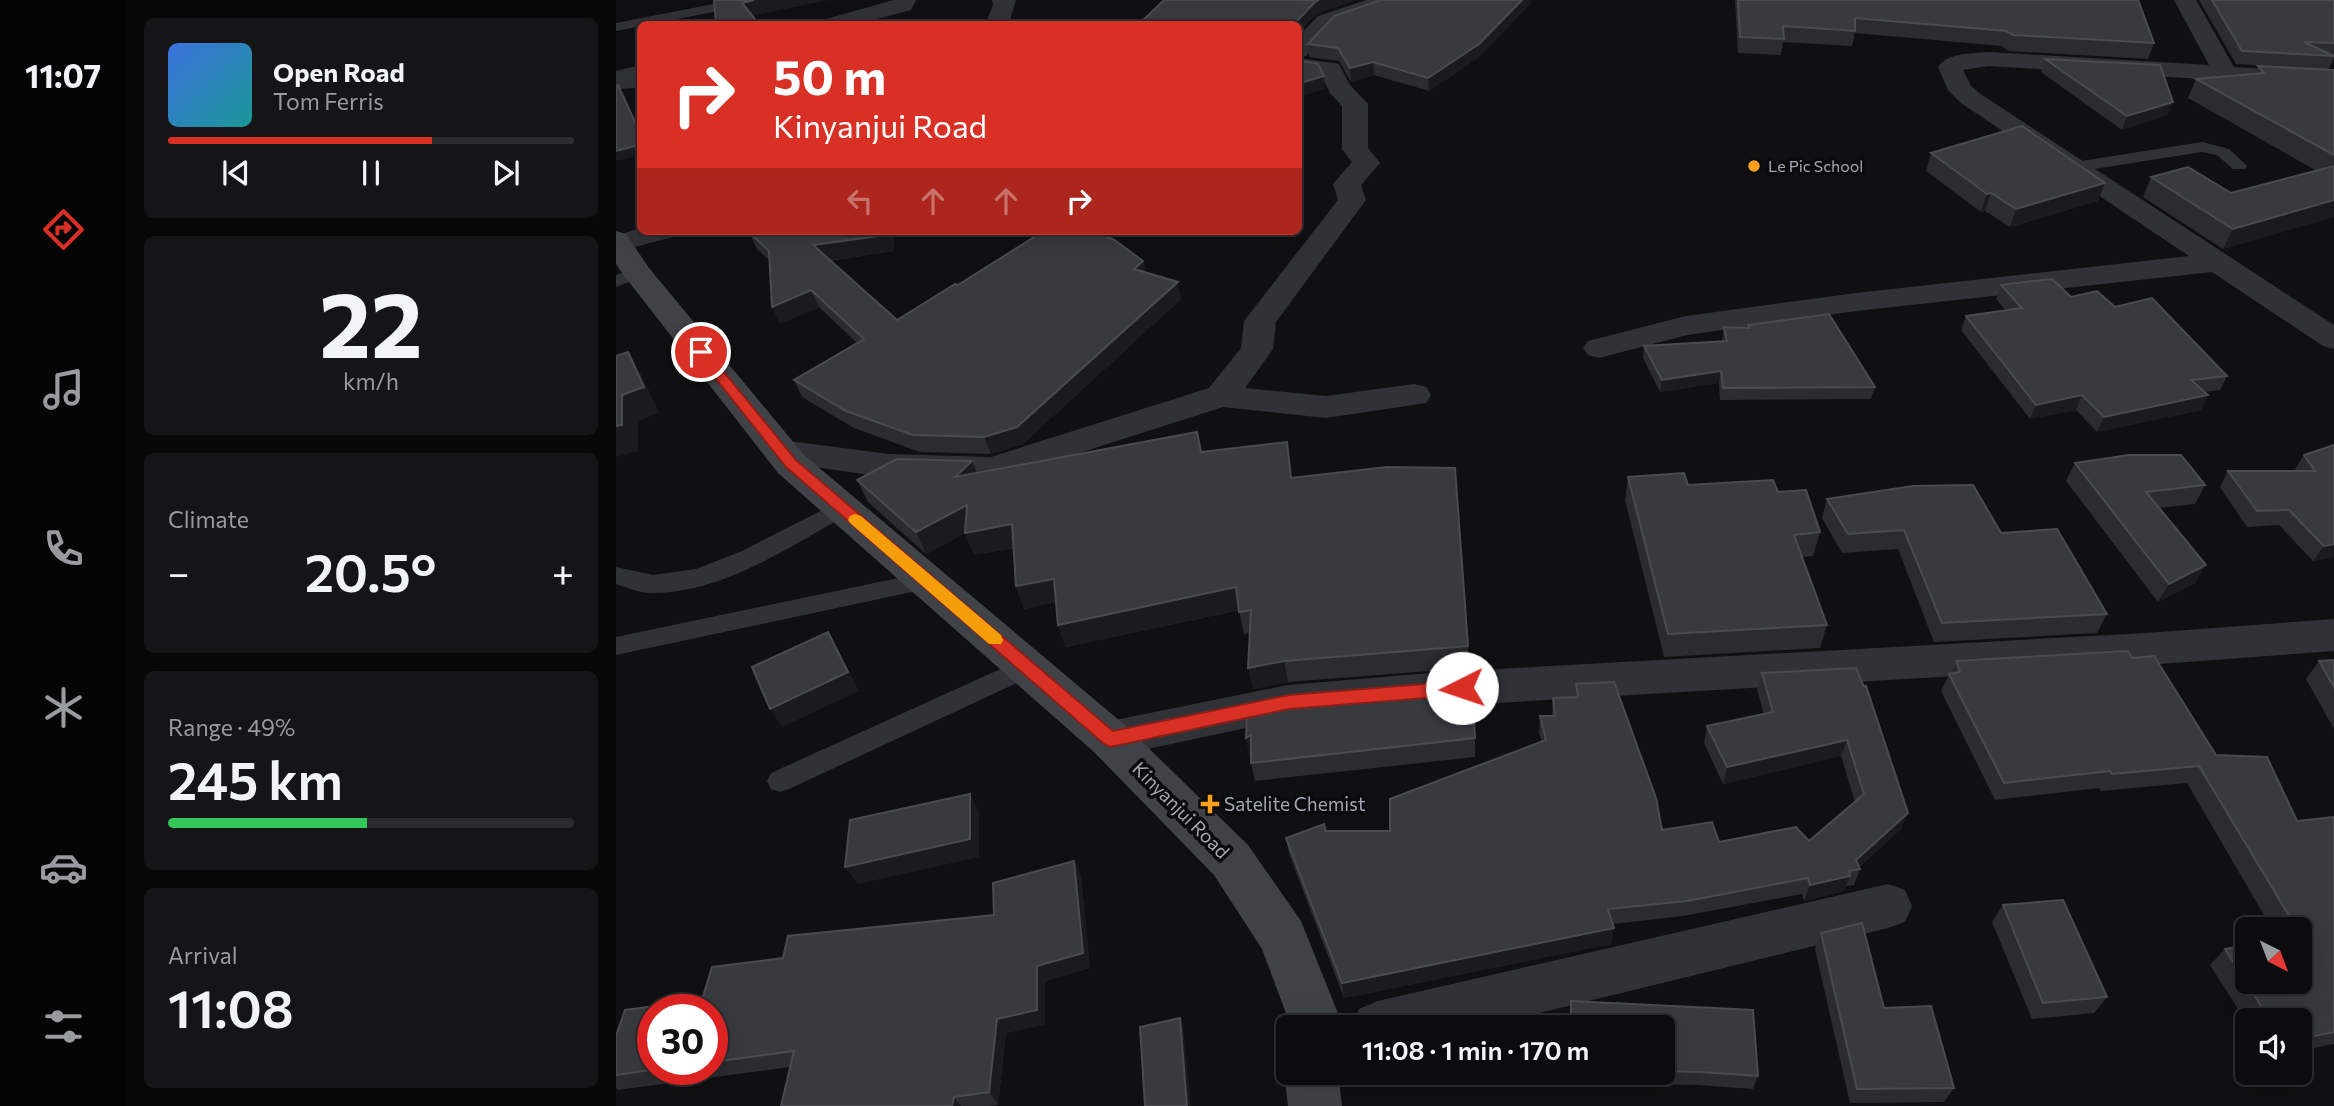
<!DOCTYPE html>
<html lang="en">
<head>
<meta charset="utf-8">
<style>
  :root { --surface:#0c0c0e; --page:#151517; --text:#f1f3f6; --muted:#9a9b9e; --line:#2c2c2e; --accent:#d93025 }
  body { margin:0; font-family:Commissioner,sans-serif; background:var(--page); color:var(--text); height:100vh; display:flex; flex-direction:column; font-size:26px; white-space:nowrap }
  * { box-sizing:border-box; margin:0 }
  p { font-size:23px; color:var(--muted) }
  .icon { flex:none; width:38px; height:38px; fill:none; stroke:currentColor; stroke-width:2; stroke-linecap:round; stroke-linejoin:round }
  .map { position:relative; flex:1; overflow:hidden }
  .sheet { display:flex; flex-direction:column; gap:18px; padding:18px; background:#070708; width:490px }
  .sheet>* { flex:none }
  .guide { position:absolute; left:21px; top:21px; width:665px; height:214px; border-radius:10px; box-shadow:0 7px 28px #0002,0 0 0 2px var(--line); background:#d93025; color:#fff; overflow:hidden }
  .needle { width:46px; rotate:138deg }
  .tools { position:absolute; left:1619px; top:917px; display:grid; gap:14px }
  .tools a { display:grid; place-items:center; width:77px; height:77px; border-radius:10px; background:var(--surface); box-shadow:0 7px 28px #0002,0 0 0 2px var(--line); font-size:35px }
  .speed { position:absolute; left:21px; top:994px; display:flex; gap:14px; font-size:35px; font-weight:700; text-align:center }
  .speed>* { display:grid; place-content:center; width:91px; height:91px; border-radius:50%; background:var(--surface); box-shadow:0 7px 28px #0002,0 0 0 2px var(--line); line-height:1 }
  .speed .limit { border:10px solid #d22; background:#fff; color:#111 }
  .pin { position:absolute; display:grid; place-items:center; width:60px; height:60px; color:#fff; margin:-30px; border:4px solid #fff; border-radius:50%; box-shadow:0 2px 7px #0007 }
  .me { position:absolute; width:77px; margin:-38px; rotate:266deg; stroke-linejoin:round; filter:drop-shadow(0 0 5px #0008) }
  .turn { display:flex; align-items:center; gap:24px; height:147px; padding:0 21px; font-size:32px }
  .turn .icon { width:91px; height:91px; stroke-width:2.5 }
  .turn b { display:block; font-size:49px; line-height:60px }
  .lanes { display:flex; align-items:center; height:66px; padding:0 21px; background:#0003; justify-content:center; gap:35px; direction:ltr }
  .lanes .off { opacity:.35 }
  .big { font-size:52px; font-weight:600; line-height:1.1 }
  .sheet .widget { flex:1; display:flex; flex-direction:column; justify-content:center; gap:10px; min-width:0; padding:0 24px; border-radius:10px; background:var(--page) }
  .sheet .dial { align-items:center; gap:0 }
  .dial b { font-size:91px; line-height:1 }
  .song { display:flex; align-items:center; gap:21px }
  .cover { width:84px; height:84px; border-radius:10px; background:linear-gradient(135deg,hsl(220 70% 55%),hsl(180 70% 35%)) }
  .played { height:7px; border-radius:4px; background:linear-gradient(90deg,var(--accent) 65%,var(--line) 65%) }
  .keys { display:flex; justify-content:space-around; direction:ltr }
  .heat { display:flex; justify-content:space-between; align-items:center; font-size:38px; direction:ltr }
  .charge { height:10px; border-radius:5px; background:linear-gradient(90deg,#34c759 49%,var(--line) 0) }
  .trip { position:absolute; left:660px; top:1015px; width:399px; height:70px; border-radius:10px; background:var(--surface); box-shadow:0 7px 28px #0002,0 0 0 2px var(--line); font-weight:600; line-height:70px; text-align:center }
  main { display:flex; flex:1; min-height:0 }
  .dock { display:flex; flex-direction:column; width:126px; justify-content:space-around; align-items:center; background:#050506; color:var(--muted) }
  .dock .icon { width:49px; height:49px }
  .dock .selected { color:var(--accent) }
  .dock b { font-size:32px; color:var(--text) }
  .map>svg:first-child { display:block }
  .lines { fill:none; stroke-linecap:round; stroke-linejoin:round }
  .lane { fill:#313237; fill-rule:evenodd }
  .street { fill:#313237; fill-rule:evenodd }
  .secondary { fill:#3f4247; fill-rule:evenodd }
  .wall { fill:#2c2c30; fill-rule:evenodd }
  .shaded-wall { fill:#1b1b1e }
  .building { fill:#383a3e; stroke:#494b50; stroke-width:2 }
  .route { fill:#d93025; stroke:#8d1f18; stroke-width:2 }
  .slow { fill:#f59e0b }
  .poi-dot { fill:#fba11f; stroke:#0b0b0d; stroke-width:2.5 }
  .labels { text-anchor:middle; stroke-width:7; stroke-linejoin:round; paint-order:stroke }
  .far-poi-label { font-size:16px; fill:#a1a8b3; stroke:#0b0b0d; text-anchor:start }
  .poi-label { font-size:19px; fill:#a1a8b3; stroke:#0b0b0d; text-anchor:start }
  .street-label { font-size:19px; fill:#a1a8b3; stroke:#0b0b0d }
</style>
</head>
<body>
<main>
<nav class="dock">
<b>11:07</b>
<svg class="icon selected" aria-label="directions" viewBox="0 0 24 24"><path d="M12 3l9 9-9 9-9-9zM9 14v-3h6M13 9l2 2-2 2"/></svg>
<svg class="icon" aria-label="music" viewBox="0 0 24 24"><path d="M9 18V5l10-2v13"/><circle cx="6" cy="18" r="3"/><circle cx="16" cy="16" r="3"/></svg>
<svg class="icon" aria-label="phone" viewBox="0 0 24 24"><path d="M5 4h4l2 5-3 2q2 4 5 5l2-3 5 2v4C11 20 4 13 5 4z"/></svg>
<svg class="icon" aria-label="climate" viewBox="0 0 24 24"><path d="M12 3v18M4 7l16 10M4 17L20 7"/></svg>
<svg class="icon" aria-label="car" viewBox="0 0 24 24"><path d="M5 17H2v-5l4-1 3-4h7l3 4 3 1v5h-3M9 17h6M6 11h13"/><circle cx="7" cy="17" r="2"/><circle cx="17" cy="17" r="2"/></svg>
<svg class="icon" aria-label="filters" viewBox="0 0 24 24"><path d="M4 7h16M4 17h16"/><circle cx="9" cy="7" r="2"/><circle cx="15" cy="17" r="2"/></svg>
</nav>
<section class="sheet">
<div class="widget">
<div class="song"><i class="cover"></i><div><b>Open Road</b><p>Tom Ferris</p></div></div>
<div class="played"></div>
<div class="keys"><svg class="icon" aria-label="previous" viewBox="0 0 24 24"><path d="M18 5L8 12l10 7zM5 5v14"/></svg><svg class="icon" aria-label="pause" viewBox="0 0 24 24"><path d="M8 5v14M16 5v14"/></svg><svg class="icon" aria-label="next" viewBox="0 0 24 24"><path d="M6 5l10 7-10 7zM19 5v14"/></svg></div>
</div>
<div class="widget dial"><b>22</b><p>km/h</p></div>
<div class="widget"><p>Climate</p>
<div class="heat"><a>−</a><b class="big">20.5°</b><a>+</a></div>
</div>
<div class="widget"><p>Range · 49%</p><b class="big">245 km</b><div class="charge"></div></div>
<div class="widget"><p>Arrival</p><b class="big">11:08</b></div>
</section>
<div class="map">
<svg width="1718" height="1106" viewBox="0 0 1718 1106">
  <rect width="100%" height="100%" fill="#101012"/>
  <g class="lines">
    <g class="lane">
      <path d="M118 0H145L138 4 0 31V23Z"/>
      <path d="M24 80V88L0 89V81Z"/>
      <path d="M1586 142 1613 149 1631 166 1629 169H1617L1601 155 1586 152 1459 172 1451 167 1459 162Z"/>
      <path d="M21 268 30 273 27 277 0 287V275Z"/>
      <path d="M226 500 234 503 237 508 234 513C175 546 107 593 36 593 24 593 12 588 0 584V567L37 575 80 569 126 551Z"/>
      <path d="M311 572 319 575 323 581 319 587 0 655V637Z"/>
      <path d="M411 657 420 660 423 667 420 674 173 789 164 792 155 789 151 781 155 773Z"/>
    </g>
    <g class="street">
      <path d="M278 0H300L295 10 242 24H207L210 19Z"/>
      <path d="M376 0H400L394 20 396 24H374L371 20 377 5Z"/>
      <path d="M750 0H783L780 5 718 26 690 56 683 58 723 64 734 85 752 104V148L764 163 745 185 750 200 660 322 657 349 629 388 710 396 798 384 810 387 815 395 810 403 710 418 607 407 376 481 273 478 152 460 147 452 152 444 165 440 273 454 375 457 593 388 625 348 628 321 722 200 717 184 736 162 726 149V106L714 93 705 75 682 72V37L702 16Z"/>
      <path d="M1558 0H1580L1618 67 1718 73V87L1372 66 1347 70 1355 86 1363 93 1718 325V349L1707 346 1596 272 1240 311 1071 335 983 358 972 355 967 348 972 341 1070 316 1240 293 1573 256 1345 103 1332 90 1322 67C1332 52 1356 54 1372 52L1593 65Z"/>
      <path d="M24 65V80L0 86V71Z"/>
      <path d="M24 228V231H62L57 237 0 252V236Z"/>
      <path d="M1718 619V651L1530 665 827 706 672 719 494 757 478 752 472 739 478 726 494 721 672 685 827 672 1530 633Z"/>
      <path d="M1272 884 1289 890 1296 906 1289 922 1272 928 866 1027H736L743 1009 762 1001Z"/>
    </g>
    <g class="secondary">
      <path d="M0 231 10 234 33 268 188 455 510 726 632 845 685 921 723 1016 721 1027H672V1035L669 1027 671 1016 646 949 598 875 478 752 162 473 6 273 0 264Z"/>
      <path d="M672 1064V1073H722L726 1106H672L668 1073Z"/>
    </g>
  </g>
  <g class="wall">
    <path d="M1119 0H1522L1538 43 1532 59 1392 51 1386 46 1239 33 1236 46 1167 42 1165 55 1122 53Z"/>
    <path d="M1583 0H1718V58L1712 70H1718V217L1607 249 1527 197 1535 177 1615 193 1701 171 1572 98 1580 79 1639 74 1642 66 1685 68 1620 64Z"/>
    <path d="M915 3 863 57 813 91 758 75 735 82 723 61 693 57 692 44Z"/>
    <path d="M1429 59 1551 115 1506 130 1425 72Z"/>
    <path d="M1315 153 1482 201 1394 227 1369 211 1365 212 1310 171Z"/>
    <path d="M134 231H278V251L214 261 281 320 342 285 527 261 530 273 565 299 407 444 375 454 304 452 238 428 186 397 178 380 241 343 203 307 164 324 154 261 141 249 133 232Z"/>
    <path d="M1385 285 1455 297 1499 307 1611 376 1604 390 1589 392 1592 395 1585 410 1481 432 1460 410 1414 419 1345 330 1350 316 1390 311 1380 299Z"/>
    <path d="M1132 325 1259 387 1255 399 1104 400 1103 383 1044 392 1027 358 1028 346 1106 341 1108 327 1132 328Z"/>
    <path d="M1718 445V557L1697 561 1663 525 1631 527 1604 487 1612 471H1678L1688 455Z"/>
    <path d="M585 452 676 478 852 646 853 668 672 682 637 689 634 633 628 634 623 610 450 647 442 625 440 602 408 609 400 586 397 548 358 555 349 533 310 554 252 502 241 480 356 461 361 473Z"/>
    <path d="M1459 463 1589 485 1579 504 1543 508 1579 583 1542 602 1450 481Z"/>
    <path d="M1012 477 1072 485 1162 492 1204 532 1197 556 1186 557 1211 625 1204 648 1048 657 1009 500Z"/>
    <path d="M1211 499 1385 533 1491 614 1481 633 1318 642 1282 549 1226 553 1206 518Z"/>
    <path d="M1516 658 1600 755 1681 821 1718 817V1044L1684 1051V1020H1631V1023L1594 965 1609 949 1684 982V929H1656L1571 783 1485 791 1483 788 1379 800 1325 691 1333 674 1335 673 1340 661Z"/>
    <path d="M1718 660V729L1690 679 1703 661Z"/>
    <path d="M1240 668 1285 829 1243 867 1244 869 1238 885 1230 886 1228 891 1188 901 1186 894 1067 916 997 924 995 944 728 998 673 854 670 838 710 831H774L926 742 923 733 924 716H936L937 698 959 697 960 684 1046 830 1103 842 1193 841 1239 802 1225 756 1107 784 1088 743 1091 726 1148 714 1141 690 1146 673Z"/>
    <path d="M630 738H859V757L639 781 635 763V755L634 756Z"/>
    <path d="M458 861 465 877 474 968 429 981V1024L390 1033 382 1105 374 1106H165L174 1067 2 1090 0 1088V1036L86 1000 167 958 378 915ZM96 1010V1069H37Z"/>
    <path d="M1387 905 1491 997 1478 1013 1416 1019 1376 922Z"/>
    <path d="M1205 933 1268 1008 1338 1088 1328 1102 1234 1103 1199 949Z"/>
    <path d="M955 1001 1137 1010 1142 1076 1137 1089 1081 1085 954 1083V1073H1046V1027H953V1015Z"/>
    <path d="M753 1073H802L803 1079 755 1085Z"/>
  </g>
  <g class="shaded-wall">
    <path d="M138 0H212L132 17 126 3Z"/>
    <path d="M703 0H742L701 14 682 34V24H678L700 1Z"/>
    <path d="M906 0H915V3L863 57 813 91 812 78Z"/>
    <path d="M757 62 758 75 735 82 734 68Z"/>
    <path d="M708 76 709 89 682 97V84Z"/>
    <path d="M1557 102 1551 115 1506 130 1511 116Z"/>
    <path d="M24 145V155L0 161V151Z"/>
    <path d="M1489 183 1482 201 1394 227 1400 209Z"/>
    <path d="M1375 193 1369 211 1365 212 1371 194Z"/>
    <path d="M1718 200V217L1607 249 1617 229Z"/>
    <path d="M271 231H278V251L204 262 197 245Z"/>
    <path d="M527 261 531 278 518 269Z"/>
    <path d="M562 282 565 299 407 444 375 454 368 437Z"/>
    <path d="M195 290 203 307 164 324 156 307Z"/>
    <path d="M12 352 27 378 43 413 22 421V451L0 457V426Z"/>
    <path d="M1105 371 1103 383 1044 392 1046 380Z"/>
    <path d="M1466 395 1460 410 1414 419 1420 405Z"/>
    <path d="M1592 395 1585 410 1481 432 1488 417Z"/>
    <path d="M356 461 365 483 339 477Z"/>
    <path d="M351 505 360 527 310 554 300 532Z"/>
    <path d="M396 524 404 546 358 555 349 533Z"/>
    <path d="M1718 544V557L1697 561 1708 546Z"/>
    <path d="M1590 565 1579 583 1542 602 1553 584Z"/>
    <path d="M438 579 446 601 408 609 400 586Z"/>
    <path d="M620 587 625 609 450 647 442 625Z"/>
    <path d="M212 632 243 691 166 727 154 709Z"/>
    <path d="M668 661 672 682 637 689 632 668Z"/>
    <path d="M635 735 639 753 634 756 630 738Z"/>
    <path d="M1231 740 1225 756 1107 784 1111 767Z"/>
    <path d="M354 794 363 812V857L242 884 229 867Z"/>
    <path d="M1292 813 1285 829 1240 869V860Z"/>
    <path d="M458 861 465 877 474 968 429 981V1024L390 1033 382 1105 373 1092 381 1019 421 966Z"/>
    <path d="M1234 876 1228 891 1188 901 1194 885Z"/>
    <path d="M998 928 995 944 728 998 726 983Z"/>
    <path d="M564 1018 567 1026 575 1106H571Z"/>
    <path d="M338 1097 345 1106H336Z"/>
  </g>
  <g class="building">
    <path d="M98 0H138L126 3 143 24H100Z"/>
    <path d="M548 0H703L700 1 678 24H523Z"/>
    <path d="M765 0H906L863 44 812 78 757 62 734 68 722 48 692 44 718 16Z"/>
    <path d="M1122 0H1522L1538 43 1397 35 1390 31 1239 18V31L1167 26 1168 39 1124 37Z"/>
    <path d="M1596 0H1718V43L1688 42 1718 56 1626 51Z"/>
    <path d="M1429 59 1544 65 1557 102 1511 116Z"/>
    <path d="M682 60 702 64 708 76 682 84Z"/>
    <path d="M1642 66 1718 70V155L1580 79 1648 73Z"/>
    <path d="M2 85 24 133V145L0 151V86Z"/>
    <path d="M1406 126 1489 183 1400 209 1375 193 1371 194 1315 153Z"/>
    <path d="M1718 166V200L1617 229 1535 177 1572 167 1615 193Z"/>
    <path d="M134 231H271V235L197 245 281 320 339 284 342 285 418 237 426 231H471L497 239 527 261 518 269 562 282 401 427 368 437 297 435 230 411 178 380 248 339 195 290 156 307 153 251 133 232Z"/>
    <path d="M1436 279 1455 297 1481 291 1499 307 1536 298 1611 376 1575 380 1592 395 1488 417 1466 395 1420 405 1350 316 1406 308 1385 285Z"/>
    <path d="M1213 314 1259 387 1107 388 1105 371 1046 380 1028 346 1111 341 1108 327 1133 328 1132 325Z"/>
    <path d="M12 352 28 387 6 395V425L0 426V356Z"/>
    <path d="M581 432 585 452 671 442 675 478 771 467 839 468 852 646 668 661 632 668 635 610 623 612 620 587 442 625 438 579 400 586 396 524 349 533 351 505 300 532 241 480 281 459 356 461 339 477Z"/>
    <path d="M1718 445V544L1708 546 1673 510 1641 511 1612 471H1699L1688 455Z"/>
    <path d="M1513 455H1565L1589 485 1530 492 1590 565 1553 584 1459 463Z"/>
    <path d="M1068 473 1072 485 1157 480 1162 492 1190 490 1204 532 1178 535 1211 625 1052 634 1012 477Z"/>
    <path d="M1357 485 1385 533 1441 529 1491 614 1326 623 1288 530 1232 534 1211 499 1297 486Z"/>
    <path d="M212 632 232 672 154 709 136 667Z"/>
    <path d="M1512 651 1516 658 1538 656 1600 755 1651 757 1681 821 1718 817V1032L1684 1039V1020H1654L1609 949 1631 945V982H1684V929H1681L1583 766 1496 774 1494 771 1388 783 1333 674 1344 672 1340 661Z"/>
    <path d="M1718 660V687L1703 661Z"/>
    <path d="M1240 668 1248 687 1250 686 1292 813 1240 860 1244 869 1233 871 1234 876 1194 885 1192 878 1071 901 992 909 998 928 726 983 670 838 708 824 710 831H774V799L930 740 924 716H939L937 698 962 697 960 684 998 682 1040 798 1046 830 1096 822 1103 842 1180 827 1193 841 1248 794 1231 740 1111 767 1091 726 1157 712 1146 673Z"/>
    <path d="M856 688 859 738 635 763V735L630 738 631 711 669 703Z"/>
    <path d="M354 794V839L229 867 234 820Z"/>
    <path d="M458 861 467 953 421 966V1010L381 1019 373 1092 338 1097 336 1106H165L178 1051 96 1062V1010H37V1069H41L0 1075V1036L9 1010 86 1000 96 967 167 958 172 936 378 915 377 883Z"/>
    <path d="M1447 900 1491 997 1427 1003 1387 905Z"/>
    <path d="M1246 923 1268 1008 1315 1006 1338 1088 1241 1089 1205 933Z"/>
    <path d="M955 1001 1137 1010 1142 1076 1085 1072 1046 1071V1027H955Z"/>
    <path d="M564 1018 571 1106H529L524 1027Z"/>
    <path d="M750 1021H797L798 1027H750Z"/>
    <path d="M753 1073H789L754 1077Z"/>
  </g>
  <path class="route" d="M85 348 90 350 180 460 497 731 673 695 846 681 852 683 855 688 852 693 846 695 673 709 494 747 488 744 170 467 81 355 79 352Z"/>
  <path class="slow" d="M239 514 245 516 385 635 387 640 385 644H373L234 523 232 520 234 516Z"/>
  <g class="poi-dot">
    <circle cx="1138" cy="166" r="7"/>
    <path d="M590.5 793.5h7v7h7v7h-7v7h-7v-7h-7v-7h7z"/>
  </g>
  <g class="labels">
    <g class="far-poi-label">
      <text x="1152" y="172">Le Pic School</text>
    </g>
    <g class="poi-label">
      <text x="608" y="811">Satelite Chemist</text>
    </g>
    <g class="street-label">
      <text transform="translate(565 810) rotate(45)" y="7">Kinyanjui Road</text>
    </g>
  </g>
</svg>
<div class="tools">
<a><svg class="needle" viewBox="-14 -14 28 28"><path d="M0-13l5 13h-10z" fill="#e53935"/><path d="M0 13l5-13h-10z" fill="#9a9b9e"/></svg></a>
<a><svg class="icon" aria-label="sound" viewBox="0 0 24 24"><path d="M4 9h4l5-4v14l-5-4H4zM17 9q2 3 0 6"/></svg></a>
</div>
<div class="speed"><div class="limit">30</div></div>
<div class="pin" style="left:85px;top:352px;background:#d93025"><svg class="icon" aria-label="arrive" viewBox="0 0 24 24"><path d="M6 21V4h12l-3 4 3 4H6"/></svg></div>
<svg class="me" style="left:846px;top:688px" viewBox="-20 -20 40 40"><circle r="19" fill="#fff"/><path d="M0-13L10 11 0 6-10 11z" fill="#d93025"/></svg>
<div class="trip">11:08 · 1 min · 170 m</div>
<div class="guide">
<div class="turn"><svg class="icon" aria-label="right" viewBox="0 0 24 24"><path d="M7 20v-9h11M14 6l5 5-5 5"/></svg><div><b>50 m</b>Kinyanjui Road</div></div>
<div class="lanes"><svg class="icon off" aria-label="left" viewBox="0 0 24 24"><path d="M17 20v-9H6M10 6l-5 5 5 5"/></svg><svg class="icon off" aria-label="ahead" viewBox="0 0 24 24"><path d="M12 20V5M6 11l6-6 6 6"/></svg><svg class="icon off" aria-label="ahead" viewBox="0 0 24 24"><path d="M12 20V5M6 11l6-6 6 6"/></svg><svg class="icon" aria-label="right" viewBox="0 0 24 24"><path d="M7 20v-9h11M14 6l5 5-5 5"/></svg></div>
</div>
</div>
</main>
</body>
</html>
